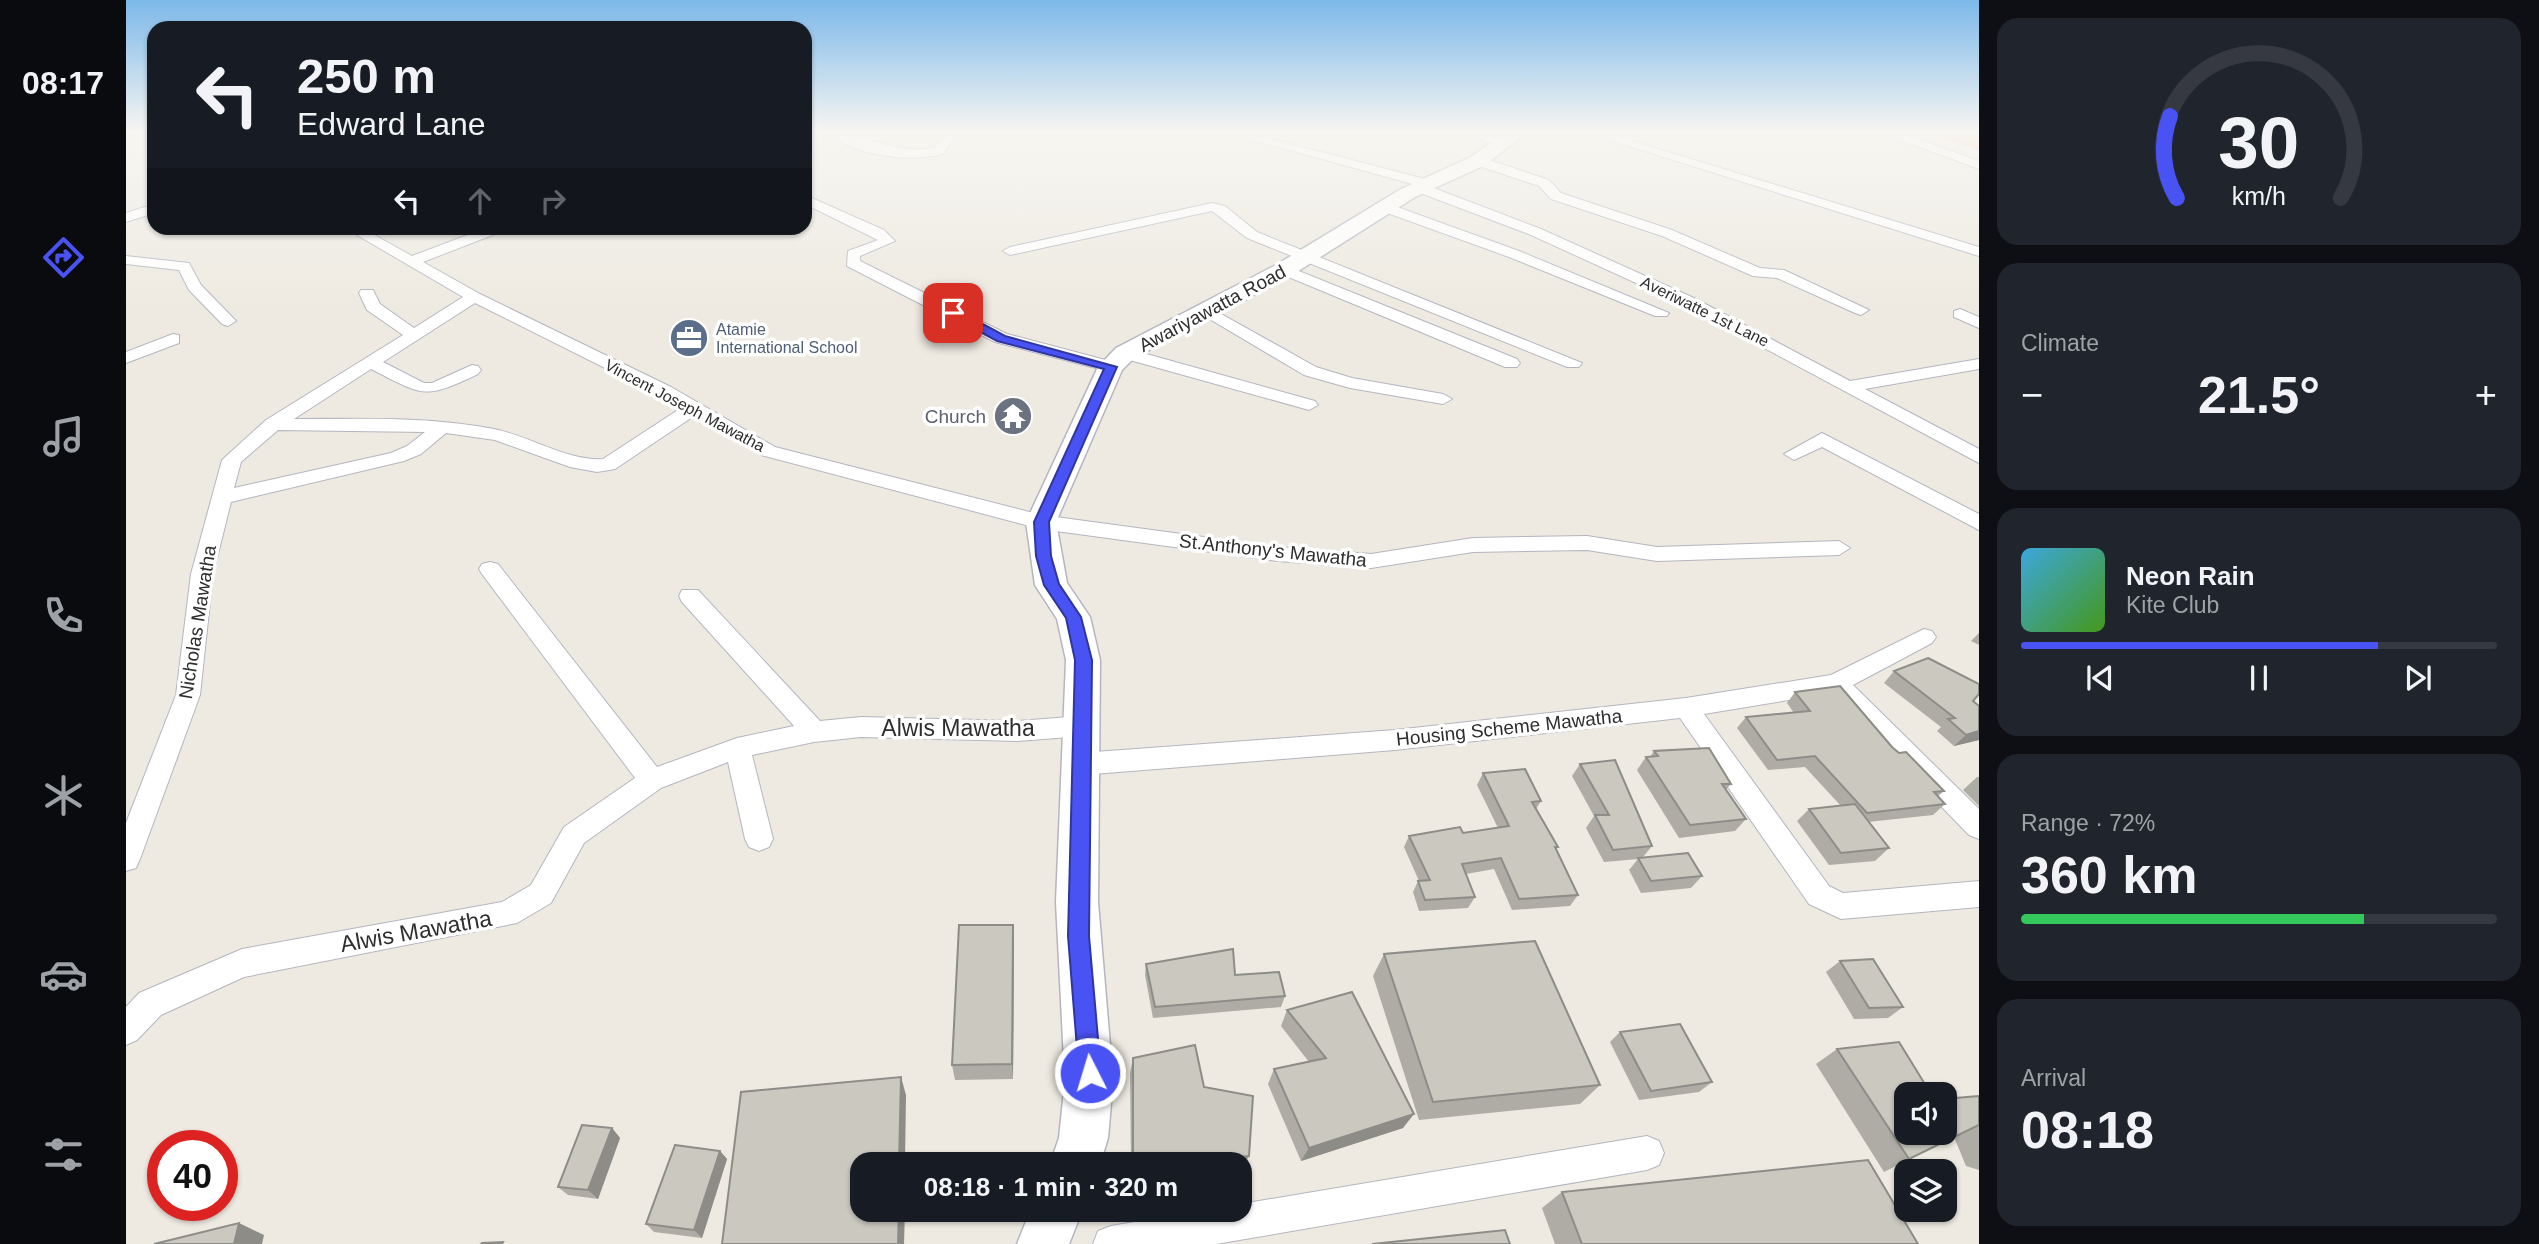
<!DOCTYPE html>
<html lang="en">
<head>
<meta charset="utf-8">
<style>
  :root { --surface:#171b24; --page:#20242c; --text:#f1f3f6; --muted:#9ea1a6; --line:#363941; --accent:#4953f3 }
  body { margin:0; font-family:Helvetica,sans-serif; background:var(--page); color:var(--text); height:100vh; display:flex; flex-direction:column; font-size:26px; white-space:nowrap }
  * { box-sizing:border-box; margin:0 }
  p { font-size:23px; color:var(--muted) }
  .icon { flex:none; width:38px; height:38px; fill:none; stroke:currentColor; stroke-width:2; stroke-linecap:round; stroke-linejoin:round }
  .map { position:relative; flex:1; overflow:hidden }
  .sheet { display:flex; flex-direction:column; gap:18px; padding:18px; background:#0d0f14; width:560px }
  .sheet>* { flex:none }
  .banner { position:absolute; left:21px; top:21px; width:665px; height:214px; border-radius:21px; box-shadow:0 2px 5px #0004; background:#171b24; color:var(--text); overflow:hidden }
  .tools { position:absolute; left:1768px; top:1082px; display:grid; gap:14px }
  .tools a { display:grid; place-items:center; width:63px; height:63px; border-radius:14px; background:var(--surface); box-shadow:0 2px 5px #0004; font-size:35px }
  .speed { position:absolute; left:21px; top:1130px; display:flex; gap:14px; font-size:35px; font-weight:700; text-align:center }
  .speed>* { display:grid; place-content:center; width:91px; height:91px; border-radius:50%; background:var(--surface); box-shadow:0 2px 5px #0004; line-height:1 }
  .speed .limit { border:10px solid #d22; background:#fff; color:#111 }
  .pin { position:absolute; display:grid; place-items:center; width:60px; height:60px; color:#fff; margin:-30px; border-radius:14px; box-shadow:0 4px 10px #0006 }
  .me { position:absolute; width:77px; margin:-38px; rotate:355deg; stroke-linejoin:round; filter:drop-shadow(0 0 5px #0008) }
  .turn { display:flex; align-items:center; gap:24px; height:147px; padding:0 35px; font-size:32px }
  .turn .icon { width:91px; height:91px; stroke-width:2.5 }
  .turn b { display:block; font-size:49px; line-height:60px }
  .lanes { display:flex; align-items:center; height:66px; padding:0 35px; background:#0003; justify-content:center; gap:35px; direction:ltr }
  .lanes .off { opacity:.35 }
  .big { font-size:52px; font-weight:800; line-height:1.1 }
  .sheet .widget { flex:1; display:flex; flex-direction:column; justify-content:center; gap:10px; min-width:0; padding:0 24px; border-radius:21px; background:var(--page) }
  .sheet .dial { align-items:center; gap:0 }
  .dial svg { height:182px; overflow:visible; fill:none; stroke:var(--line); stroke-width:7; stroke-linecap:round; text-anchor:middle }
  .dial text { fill:var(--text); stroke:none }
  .song { display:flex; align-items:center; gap:21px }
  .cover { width:84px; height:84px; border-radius:10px; background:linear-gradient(135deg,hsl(200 70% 55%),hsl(100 70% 35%)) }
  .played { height:7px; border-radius:4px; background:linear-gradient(90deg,var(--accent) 75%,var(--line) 75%) }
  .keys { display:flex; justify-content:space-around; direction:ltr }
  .heat { display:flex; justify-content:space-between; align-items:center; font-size:38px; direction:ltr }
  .charge { height:10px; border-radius:5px; background:linear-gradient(90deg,#34c759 72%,var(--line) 0) }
  .trip { position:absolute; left:724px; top:1152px; width:402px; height:70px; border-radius:21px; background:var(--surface); box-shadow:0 2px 5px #0004; font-weight:800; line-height:70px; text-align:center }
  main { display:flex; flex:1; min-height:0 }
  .tab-bar { display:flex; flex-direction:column; width:126px; justify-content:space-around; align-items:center; background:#090b0e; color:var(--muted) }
  .tab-bar .icon { width:49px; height:49px }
  .tab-bar .active { color:var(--accent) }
  .tab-bar b { font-size:32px; color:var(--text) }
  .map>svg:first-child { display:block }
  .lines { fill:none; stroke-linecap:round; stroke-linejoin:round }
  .street-casing { stroke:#b4b5c0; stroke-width:2 }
  .secondary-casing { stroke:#b4b5c0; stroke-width:3 }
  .highway-casing { stroke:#c9c9c9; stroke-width:3 }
  .street { fill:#fff; fill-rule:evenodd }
  .secondary { fill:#fff; fill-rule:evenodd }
  .highway { fill:#f8b762; fill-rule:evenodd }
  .wall { fill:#aeaca4 }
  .shaded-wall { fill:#8d8c86 }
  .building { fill:#cac8bf; stroke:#8d8c86; stroke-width:2 }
  .route { fill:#4953f3; stroke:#2f369e; stroke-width:2 }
  .labels { text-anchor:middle; stroke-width:7; stroke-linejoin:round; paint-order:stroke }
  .far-street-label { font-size:16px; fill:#2e2e2e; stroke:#fff }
  .far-service-label { font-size:16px; fill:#4e5e75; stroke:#fff; text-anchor:start }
  .street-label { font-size:19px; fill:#2e2e2e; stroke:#fff }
  .worship-label { font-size:19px; fill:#5b616d; stroke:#fff; text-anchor:end }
  .near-street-label { font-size:23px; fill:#2e2e2e; stroke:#fff }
</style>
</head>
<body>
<main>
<nav class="tab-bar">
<b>08:17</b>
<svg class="icon active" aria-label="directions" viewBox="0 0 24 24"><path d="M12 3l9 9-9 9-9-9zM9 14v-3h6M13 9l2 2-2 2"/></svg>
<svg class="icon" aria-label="music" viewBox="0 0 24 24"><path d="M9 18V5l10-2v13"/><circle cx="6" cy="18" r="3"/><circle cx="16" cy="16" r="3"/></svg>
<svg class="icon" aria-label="phone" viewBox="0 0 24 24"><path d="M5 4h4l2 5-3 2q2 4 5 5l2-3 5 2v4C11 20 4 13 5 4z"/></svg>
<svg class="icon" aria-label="climate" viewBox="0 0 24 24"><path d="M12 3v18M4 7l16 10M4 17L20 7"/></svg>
<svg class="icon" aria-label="car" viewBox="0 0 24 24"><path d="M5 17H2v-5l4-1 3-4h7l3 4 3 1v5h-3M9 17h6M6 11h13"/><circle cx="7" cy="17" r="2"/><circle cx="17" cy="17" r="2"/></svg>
<svg class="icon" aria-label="filters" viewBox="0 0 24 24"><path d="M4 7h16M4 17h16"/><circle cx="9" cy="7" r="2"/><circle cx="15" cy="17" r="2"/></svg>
</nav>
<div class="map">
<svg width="1853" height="1244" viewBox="0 0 1853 1244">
  <rect width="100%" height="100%" fill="#eeeae1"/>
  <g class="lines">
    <g class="street-casing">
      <g id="street">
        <path d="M703 133C740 133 766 155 809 148L819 133H831L817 154C784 162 730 157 703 133Z"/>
        <path d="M1101 133H1122L1307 181 1309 184 1305 187 1415 229 1568 298 1724 381 1853 359V369L1739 389 1853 449V463L1556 304 1405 235 1289 191 1290 185Z"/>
        <path d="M1337 133H1356L1383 144 1377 148Z"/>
        <path d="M1461 133H1480L1853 247V256Z"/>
        <path d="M1756 133H1774L1853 161V169Z"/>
        <path d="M1347 158H1357L1423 180 1435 193 1546 230 1634 268 1658 270 1743 310 1735 315 1729 313 1651 278 1627 276 1536 236 1425 199 1413 186 1347 164Z"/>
        <path d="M679 195 758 230 769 241 734 256V261L881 334 991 363 994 367 985 372 869 342 721 266 722 251 752 240 679 204Z"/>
        <path d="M1086 203 1099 206 1131 232 1456 363 1453 367H1441L1121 238 1086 211 884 255 877 251 884 247Z"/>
        <path d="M28 204V213L0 222V213Z"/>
        <path d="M1253 204H1263L1393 251 1543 313 1541 316H1529L1383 257 1253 210Z"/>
        <path d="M219 228H236L286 256 360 228H379L377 231 297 262 354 294 545 387 649 447 915 515 1152 547 1245 554 1347 538 1461 536 1531 547 1713 541 1724 548 1713 555 1531 561 1461 550 1347 552 1245 568 1152 561 915 529 635 455 568 416 489 469 471 472 444 467 369 440 320 433 295 454 278 461 105 502 87 574 74 695 14 859 10 868 0 871V823L50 695 65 574 96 460 140 420 277 335 241 310 233 293 235 290H247L254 304 288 328 337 297ZM349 303 533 395 555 408 477 459C444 462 403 436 368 429 302 416 235 419 168 419L245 369C298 396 298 400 352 374L355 370 352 366 346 365 306 383H298L257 362ZM152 430 299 432 281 446 265 453 108 488 115 462Z"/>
        <path d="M0 256 63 263 75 285 110 321 102 326 96 324 63 290 53 270 0 264Z"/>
        <path d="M1158 265 1391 359 1394 363 1391 367H1379L1153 273V267Z"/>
        <path d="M1081 306 1190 367 1226 378 1317 394 1326 399 1317 404 1224 388 1178 375 1075 314V308Z"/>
        <path d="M1834 309 1853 317V328L1828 317V311Z"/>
        <path d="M47 334 53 335V343L0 363V352Z"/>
        <path d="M999 348 1189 401 1192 405 1183 410 993 357 991 353Z"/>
        <path d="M1696 433 1853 514V530L1696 447 1668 460 1658 454Z"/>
        <path d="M364 562 372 564 531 767 611 738 668 726 556 602 553 596 556 590H572L694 721 735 717 892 721 956 716 965 719 968 726 965 733 956 736 892 741 735 737 688 742 626 755 647 839 643 847 633 851 623 847 619 839 602 762 535 788 458 843 425 903 391 923 118 977 35 1015 11 1040 0 1045V1007L13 993 116 949 376 902 405 885 438 827 509 778 356 574 353 569 356 564Z"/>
        <path d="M1798 629 1806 631 1810 637 1806 643 1727 685 1853 809V839L1843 835 1705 693 1578 714 1703 886 1717 893 1853 881V907L1715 919 1683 904 1554 718 1269 750 955 775 946 771 942 764 946 757 955 753 1269 730 1560 698 1705 675Z"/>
        <path d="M1521 1136 1533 1141 1538 1153 1533 1165 1521 1170 1090 1244H967L972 1231 985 1226 1084 1209H1115V1204Z"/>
      </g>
    </g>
    <g class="secondary-casing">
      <g id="secondary">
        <path d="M1379 133H1400L1359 165 1289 197 1166 275 1008 358 996 370 930 522 941 583 964 617 974 660 972 902 987 1081 982 1138 974 1164H924L933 1138 939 1081 930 902 940 660 931 619 909 585 900 522 972 367 990 348 1150 265 1275 189 1345 157Z"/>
        <path d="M905 1209H957L943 1244H891Z"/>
      </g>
    </g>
    <g class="highway-casing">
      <path id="highway" d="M1813 133 1853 136V149L1816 137Z"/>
    </g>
    <use href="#street" class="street"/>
    <use href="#secondary" class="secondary"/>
    <use href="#highway" class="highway"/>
  </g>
  <g class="wall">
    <path d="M1853 633V645L1845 641Z"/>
    <path d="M1768 671 1847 701 1853 706V740L1828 746 1811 731 1815 727 1758 683Z"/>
    <path d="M1669 692 1766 747 1818 791 1812 796 1819 804 1807 815 1742 822 1763 848 1749 861 1703 865 1671 821 1683 809 1715 806 1679 767 1642 770 1611 728 1620 717 1668 713 1661 703Z"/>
    <path d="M1528 751 1605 784 1600 790 1620 819 1609 831 1553 838 1511 770 1520 757H1524Z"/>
    <path d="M1454 764 1526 846 1517 857 1576 876 1565 888 1515 893 1503 870 1512 859 1478 862 1460 828 1468 816 1446 776Z"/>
    <path d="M1357 773 1415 801 1410 809 1432 847 1430 849 1452 895 1444 906 1386 910 1368 869 1340 874 1349 897 1342 908 1293 911 1287 892 1292 881H1293L1278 847 1283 836 1337 833 1372 828 1351 785Z"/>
    <path d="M1851 777H1853V806L1837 790Z"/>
    <path d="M887 925 888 942 887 1079 829 1080 826 1065Z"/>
    <path d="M1258 954 1474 1085 1454 1104 1293 1120 1247 976Z"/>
    <path d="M1714 961 1777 1007 1762 1018 1728 1019 1700 972Z"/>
    <path d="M1020 964 1159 996 1155 1007 1027 1018 1019 975Z"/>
    <path d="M1161 1010 1277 1128 1175 1161 1142 1084 1148 1069 1183 1062 1155 1026Z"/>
    <path d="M1494 1032 1586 1082 1573 1092 1513 1100 1484 1042Z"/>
    <path d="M1711 1049 1780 1132 1853 1096V1170L1840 1166 1828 1137 1758 1172 1690 1064Z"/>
    <path d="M1007 1058 1078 1087 1123 1156 1117 1169H1115V1164H1005L1004 1073Z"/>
    <path d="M486 1128 494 1138 472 1199 442 1195 432 1187Z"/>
    <path d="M594 1151 601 1159 576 1238 528 1232 520 1224Z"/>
    <path d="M1436 1192 1792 1244H1429L1416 1208Z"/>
  </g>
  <g class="shaded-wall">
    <path d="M1853 731V740L1828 746 1840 735Z"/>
    <path d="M887 925 888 942 887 1079 886 1064Z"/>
    <path d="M775 1077 780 1095 779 1164H773Z"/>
    <path d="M1288 1114 1277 1128 1175 1161 1183 1148Z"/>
    <path d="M486 1128 494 1138 472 1199 462 1190Z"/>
    <path d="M594 1151 601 1159 576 1238 568 1230Z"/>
    <path d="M773 1209H779L778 1244H772Z"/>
    <path d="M113 1223 138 1235 136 1244H108Z"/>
  </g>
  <g class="building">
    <path d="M1802 658 1853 684V694L1847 701 1853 706V731L1840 735 1822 719 1829 718 1768 671Z"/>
    <path d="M1714 686 1766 747 1773 753 1780 752 1818 791 1808 792 1819 804 1741 813 1689 756 1651 760 1620 717 1684 711 1669 692Z"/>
    <path d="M1583 748 1605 784H1596L1620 819 1564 825 1520 757 1532 756 1528 751Z"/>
    <path d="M1489 760 1526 846 1487 850 1469 815H1483L1454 764Z"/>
    <path d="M1399 769 1415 801 1406 802 1432 847H1429L1452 895 1393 899 1375 858 1336 864 1349 897 1299 900 1292 881 1304 880 1283 836 1334 827 1337 833 1383 826 1357 773Z"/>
    <path d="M1729 804 1763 848 1715 853 1683 809Z"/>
    <path d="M1562 853 1576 876 1525 881 1512 858Z"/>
    <path d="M833 925H887L886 1064 826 1065Z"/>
    <path d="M1409 941 1474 1085 1307 1102 1258 954Z"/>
    <path d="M1107 949 1109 975 1153 972 1159 996 1029 1007 1020 964Z"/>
    <path d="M1747 959 1777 1007 1743 1008 1714 961Z"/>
    <path d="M1226 992 1288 1114 1183 1148 1148 1069 1200 1058 1161 1010Z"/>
    <path d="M1554 1024 1586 1082 1525 1091 1494 1032Z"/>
    <path d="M1773 1042 1805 1094H1780V1132H1818V1099L1853 1096V1125L1783 1159 1711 1049Z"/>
    <path d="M1069 1045 1078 1087 1127 1096 1123 1156 1058 1164H1007V1058Z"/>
    <path d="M775 1077 773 1164H737V1209H773L772 1244H596L615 1092Z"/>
    <path d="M456 1125 486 1128 462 1190 432 1187Z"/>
    <path d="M549 1145 594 1151 568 1230 520 1224Z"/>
    <path d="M1742 1160 1792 1244H1456L1436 1192Z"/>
    <path d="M113 1223 108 1244H28Z"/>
    <path d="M1379 1230 1384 1244H1246Z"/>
    <path d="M377 1242 376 1244H355L356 1243Z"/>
  </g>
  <linearGradient id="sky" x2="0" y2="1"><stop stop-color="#7cb8e9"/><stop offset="0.43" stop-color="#f7f6f2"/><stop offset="1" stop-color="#f7f6f2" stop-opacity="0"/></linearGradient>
  <rect width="1853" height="307" fill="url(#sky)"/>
  <path class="route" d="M823 310H831L879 336 991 367 923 522 925 556 933 584 955 617 966 660 963 936 975 1073 972 1081 964 1084 956 1081 953 1073 942 936 949 660 940 618 918 585 910 556 908 522 978 369 871 341 823 315Z"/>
  <defs>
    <g id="office-disc" transform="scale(2.0125)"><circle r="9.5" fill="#5c6f8a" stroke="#fff"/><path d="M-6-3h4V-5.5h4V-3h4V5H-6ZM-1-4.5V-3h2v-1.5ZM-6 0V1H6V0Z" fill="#fff"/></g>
    <g id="temple-disc" transform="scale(2.0125)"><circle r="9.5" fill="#6b7280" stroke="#fff"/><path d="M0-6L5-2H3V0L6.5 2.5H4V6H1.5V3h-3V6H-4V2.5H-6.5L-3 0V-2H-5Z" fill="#fff"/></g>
  </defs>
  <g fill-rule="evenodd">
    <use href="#office-disc" x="563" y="338"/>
    <use href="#temple-disc" x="887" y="416"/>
  </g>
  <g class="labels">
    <g class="far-street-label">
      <text transform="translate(1579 311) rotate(26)" y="6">Averiwatte 1st Lane</text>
      <text transform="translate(559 405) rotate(28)" y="6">Vincent Joseph Mawatha</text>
    </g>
    <g class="far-service-label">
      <text x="590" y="335">Atamie<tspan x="590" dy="18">International School</tspan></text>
    </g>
    <g class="street-label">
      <text transform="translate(1086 308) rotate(-28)" y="7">Awariyawatta Road</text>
      <text transform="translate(1147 550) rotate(6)" y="7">St.Anthony's Mawatha</text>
      <text transform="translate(71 622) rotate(-81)" y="7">Nicholas Mawatha</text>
      <text transform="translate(1383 727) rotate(-6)" y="7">Housing Scheme Mawatha</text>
    </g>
    <g class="worship-label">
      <text x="860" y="423">Church</text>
    </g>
    <g class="near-street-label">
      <text x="832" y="736">Alwis Mawatha</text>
      <text transform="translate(290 931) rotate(-10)" y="8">Alwis Mawatha</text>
    </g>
  </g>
</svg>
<div class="tools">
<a><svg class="icon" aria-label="sound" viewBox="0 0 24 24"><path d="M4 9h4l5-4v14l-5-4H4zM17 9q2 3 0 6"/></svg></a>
<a><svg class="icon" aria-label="layers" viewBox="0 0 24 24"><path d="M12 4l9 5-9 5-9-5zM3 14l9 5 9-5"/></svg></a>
</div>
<div class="speed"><div class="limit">40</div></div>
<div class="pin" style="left:827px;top:313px;background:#d93025"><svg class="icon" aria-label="arrive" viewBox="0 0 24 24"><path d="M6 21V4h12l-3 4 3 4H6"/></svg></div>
<svg class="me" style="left:964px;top:1073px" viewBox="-20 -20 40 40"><circle r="17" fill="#4953f3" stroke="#fff" stroke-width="3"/><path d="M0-11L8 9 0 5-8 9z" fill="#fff"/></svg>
<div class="trip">08:18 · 1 min · 320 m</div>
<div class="banner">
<div class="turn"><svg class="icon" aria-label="left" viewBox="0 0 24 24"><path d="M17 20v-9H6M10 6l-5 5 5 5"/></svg><div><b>250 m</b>Edward Lane</div></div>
<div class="lanes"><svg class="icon" aria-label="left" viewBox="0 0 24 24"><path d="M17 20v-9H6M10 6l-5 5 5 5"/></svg><svg class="icon off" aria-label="ahead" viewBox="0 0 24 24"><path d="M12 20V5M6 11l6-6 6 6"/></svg><svg class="icon off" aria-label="right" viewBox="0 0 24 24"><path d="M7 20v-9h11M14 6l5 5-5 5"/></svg></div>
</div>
</div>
<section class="sheet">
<div class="widget dial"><svg viewBox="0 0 100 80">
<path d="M14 69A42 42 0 1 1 86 69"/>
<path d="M14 69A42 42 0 0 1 11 33" stroke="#4953f3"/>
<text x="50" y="56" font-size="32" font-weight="700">30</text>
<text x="50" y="72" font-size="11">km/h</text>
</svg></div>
<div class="widget"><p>Climate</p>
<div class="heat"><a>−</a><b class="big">21.5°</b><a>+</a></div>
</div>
<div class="widget">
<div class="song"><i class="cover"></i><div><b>Neon Rain</b><p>Kite Club</p></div></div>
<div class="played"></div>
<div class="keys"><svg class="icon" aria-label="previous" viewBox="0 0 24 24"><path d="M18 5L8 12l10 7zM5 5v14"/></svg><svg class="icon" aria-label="pause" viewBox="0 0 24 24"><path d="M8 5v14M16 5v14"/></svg><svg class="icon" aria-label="next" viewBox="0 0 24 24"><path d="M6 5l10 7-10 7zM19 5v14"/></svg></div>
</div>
<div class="widget"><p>Range · 72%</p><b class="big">360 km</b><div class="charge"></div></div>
<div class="widget"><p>Arrival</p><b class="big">08:18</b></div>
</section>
</main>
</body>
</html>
